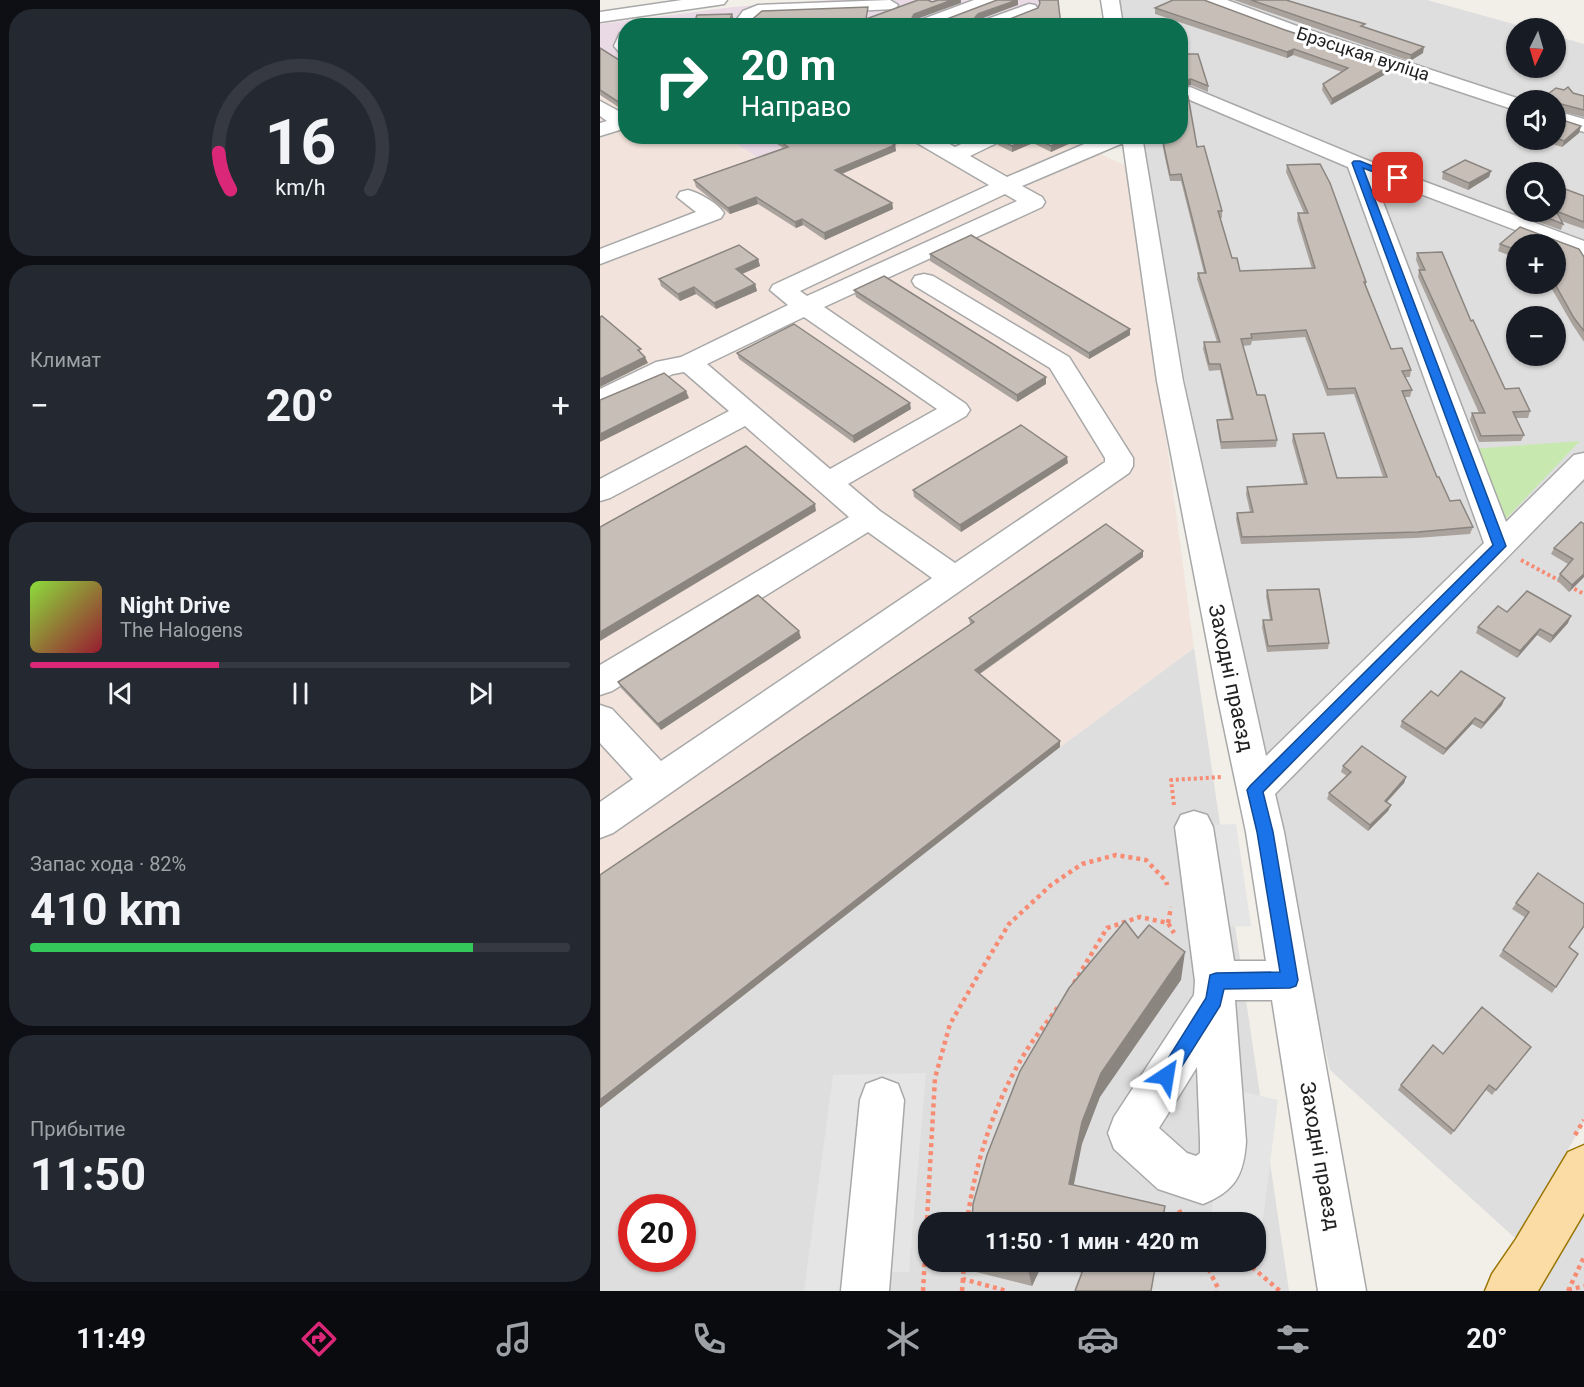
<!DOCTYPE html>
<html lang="ru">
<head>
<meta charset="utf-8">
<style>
  :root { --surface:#171b24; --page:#242831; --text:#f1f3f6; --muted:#9ea1a6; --line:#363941; --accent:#db2777 }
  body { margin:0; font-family:Roboto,sans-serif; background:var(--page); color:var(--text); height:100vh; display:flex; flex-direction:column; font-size:22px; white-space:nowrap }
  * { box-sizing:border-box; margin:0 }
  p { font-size:20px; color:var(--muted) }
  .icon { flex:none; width:33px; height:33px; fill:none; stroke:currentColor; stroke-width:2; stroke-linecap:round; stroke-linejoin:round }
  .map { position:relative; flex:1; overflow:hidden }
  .panel { display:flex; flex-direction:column; gap:9px; padding:9px; background:#0d0f14; width:600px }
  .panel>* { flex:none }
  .hud { position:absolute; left:18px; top:18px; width:570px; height:126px; border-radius:24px; box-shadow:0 2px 4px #0004; background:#0b6e4f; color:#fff; overflow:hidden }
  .needle { width:39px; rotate:185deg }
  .tools { position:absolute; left:906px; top:18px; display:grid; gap:12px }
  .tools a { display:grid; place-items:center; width:60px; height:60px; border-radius:50%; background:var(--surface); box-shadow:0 2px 4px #0004; font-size:30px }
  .speed { position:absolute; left:18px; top:1194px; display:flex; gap:12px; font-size:30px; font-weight:700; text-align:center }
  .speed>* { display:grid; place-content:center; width:78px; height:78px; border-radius:50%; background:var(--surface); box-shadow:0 2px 4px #0004; line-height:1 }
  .speed .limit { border:9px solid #d22; background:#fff; color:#111 }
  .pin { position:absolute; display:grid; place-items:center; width:51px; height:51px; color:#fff; margin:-26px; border-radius:12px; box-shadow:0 3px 9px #0006 }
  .me { position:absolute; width:66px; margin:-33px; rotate:33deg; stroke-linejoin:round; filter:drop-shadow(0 0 4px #0008) }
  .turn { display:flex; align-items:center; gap:21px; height:126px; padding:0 24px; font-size:27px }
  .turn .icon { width:78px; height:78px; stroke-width:2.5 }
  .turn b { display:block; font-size:42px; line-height:51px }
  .big { font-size:45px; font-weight:700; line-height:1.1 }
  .panel .widget { flex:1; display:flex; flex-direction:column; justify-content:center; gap:9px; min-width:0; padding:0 21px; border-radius:24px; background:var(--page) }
  .panel .dial { align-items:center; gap:0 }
  .dial svg { height:156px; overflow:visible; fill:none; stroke:var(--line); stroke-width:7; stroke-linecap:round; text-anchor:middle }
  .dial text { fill:var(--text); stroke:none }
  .song { display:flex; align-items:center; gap:18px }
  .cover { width:72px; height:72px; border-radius:9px; background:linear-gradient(135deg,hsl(90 70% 55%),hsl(350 70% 35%)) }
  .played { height:6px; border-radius:3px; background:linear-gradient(90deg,var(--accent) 35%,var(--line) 35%) }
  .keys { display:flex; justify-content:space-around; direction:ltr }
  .heat { display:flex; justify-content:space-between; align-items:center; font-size:33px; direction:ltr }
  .charge { height:9px; border-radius:4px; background:linear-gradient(90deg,#34c759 82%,var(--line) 0) }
  .trip { position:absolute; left:318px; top:1212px; width:348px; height:60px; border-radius:24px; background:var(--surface); box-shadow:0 2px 4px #0004; font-weight:700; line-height:60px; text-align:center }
  .menu { display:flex; height:96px; justify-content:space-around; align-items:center; background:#090b0e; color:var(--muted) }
  .menu .icon { width:42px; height:42px }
  .menu .current { color:var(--accent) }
  .menu b { font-size:27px; color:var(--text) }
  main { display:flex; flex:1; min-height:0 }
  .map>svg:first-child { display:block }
  .residential { fill:#dfdede; fill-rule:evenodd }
  .industrial { fill:#eadae6 }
  .military { fill:#f2e4dc }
  .grass { fill:#c7e9b0 }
  .parking { fill:#e5e5e5 }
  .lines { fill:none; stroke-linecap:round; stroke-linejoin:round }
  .minor-casing { stroke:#a8a8a8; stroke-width:3 }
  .major-casing { stroke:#9b7503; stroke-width:3 }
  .path-far1 { stroke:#f78b73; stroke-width:4; stroke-dasharray:3 3; stroke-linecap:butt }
  .path { stroke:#f78b73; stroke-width:4.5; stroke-dasharray:4 4; stroke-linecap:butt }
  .minor { fill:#fff; fill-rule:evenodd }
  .major { fill:#fadca4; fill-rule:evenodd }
  .wall { fill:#aaa39d }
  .shaded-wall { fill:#8b8580 }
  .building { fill:#c6beb7; stroke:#8b8580; stroke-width:1.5 }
  .route { fill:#1a73e8; stroke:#114b97; stroke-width:1.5 }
  .labels { text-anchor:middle; stroke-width:6; stroke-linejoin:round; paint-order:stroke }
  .far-street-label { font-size:18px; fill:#212121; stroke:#fff }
  .street-label { font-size:21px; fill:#212121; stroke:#fff }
</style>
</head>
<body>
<main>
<section class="panel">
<div class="widget dial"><svg viewBox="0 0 100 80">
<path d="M14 69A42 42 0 1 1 86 69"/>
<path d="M14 69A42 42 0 0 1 8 50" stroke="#db2777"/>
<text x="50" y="56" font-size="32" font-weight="700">16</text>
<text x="50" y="72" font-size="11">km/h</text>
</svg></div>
<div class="widget"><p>Климат</p>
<div class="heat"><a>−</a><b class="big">20°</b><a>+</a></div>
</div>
<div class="widget">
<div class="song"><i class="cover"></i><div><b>Night Drive</b><p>The Halogens</p></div></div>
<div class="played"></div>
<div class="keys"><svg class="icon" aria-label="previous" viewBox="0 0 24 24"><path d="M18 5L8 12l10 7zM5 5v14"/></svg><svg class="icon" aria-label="pause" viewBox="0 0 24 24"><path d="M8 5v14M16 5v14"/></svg><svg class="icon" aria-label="next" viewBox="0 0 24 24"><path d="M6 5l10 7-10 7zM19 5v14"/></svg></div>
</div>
<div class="widget"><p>Запас хода · 82%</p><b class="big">410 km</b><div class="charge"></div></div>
<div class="widget"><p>Прибытие</p><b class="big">11:50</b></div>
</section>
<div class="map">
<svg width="984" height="1291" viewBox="0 0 984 1291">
  <rect width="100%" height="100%" fill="#f1efe8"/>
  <g class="residential">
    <path d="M518 0H827L928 28H916V68H956V36L984 44V1122L916 1239 730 1070 635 661 541 137 580 136V26L522 25ZM916 100H956V140H916ZM916 172H956V212H916ZM916 244H956V284H916ZM916 316H956V356H916Z"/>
    <path d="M594 648 689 1291H0V1108L460 747ZM32 1208H82V1258H32ZM328 1222H656V1262H328Z"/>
    <path d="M984 1196V1291H927Z"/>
  </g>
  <g class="industrial">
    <path d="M231 0H457L460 25 26 26 25 69 0 52V24L133 7Z"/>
    <path d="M126 137H227L162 161Z"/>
  </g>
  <path class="military" d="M0 52 25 69 26 136 126 137 163 161 227 137H465L530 168 594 648 460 747 0 1108Z"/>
  <path class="grass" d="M980 441 902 523 870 449Z"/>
  <g class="parking">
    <path d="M636 824 651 926 596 928 583 826Z"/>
    <path d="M326 1073 309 1272H248L245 1291H204L233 1075Z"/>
    <path d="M631 1089 678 1100 661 1235 656 1233V1222H610Z"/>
  </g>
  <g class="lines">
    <g class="minor-casing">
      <g id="minor">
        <path d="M82 0H127L124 4 118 5 0 22V12Z"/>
        <path d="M290 0 298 5 295 9 162 15 150 26H132L143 11 158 5Z"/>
        <path d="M374 0H399L396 4 339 26H312L315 22Z"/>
        <path d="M501 0H519L523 26H505Z"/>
        <path d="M602 0H627L697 26 923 100H916V110L909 108 685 34 605 4Z"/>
        <path d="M429 4 435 5 438 9 435 13 402 26H376L379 22Z"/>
        <path d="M26 32V54L20 53 14 46 20 33Z"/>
        <path d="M590 87 764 159 984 241V256L773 176 906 522 974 455 984 453V479L675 794 684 832 766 1291H718L672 1000H635L646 1141C644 1175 635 1191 603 1204L558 1189 514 1149 508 1133 514 1117 594 995 595 981 575 827 581 815 594 811 607 815 613 827 634 961H666L646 832 618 699 557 381 523 143 422 186 442 197 445 202 442 207 224 307 366 404 370 410 366 416 248 484 280 511 355 563 505 462V458L450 368 315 286 312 281 315 276 324 274 333 276 469 357 533 458V466L529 473 13 833 0 838V802L33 779 0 743V705L12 709 61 761 332 578 268 532 12 691 0 695V665L249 517 145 426 10 498 0 501V479L129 411 84 372 73 374 0 407V389L56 362 81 357 188 305 170 290 173 285 389 185 312 140 309 136H335L355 147 378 136H406L403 140 370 156 407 177 503 136H542L583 381 666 756 884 543 748 167 583 97 580 93 583 89ZM405 194 417 201 207 296 200 291ZM204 317 337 409 230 469 107 364ZM597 1067 600 1141V1153L596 1156 587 1153 559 1128Z"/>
        <path d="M0 101 26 115V128L0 136V123L7 121 0 116Z"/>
        <path d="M956 111 984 119V132L956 123Z"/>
        <path d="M88 190C100 193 117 203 124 213L121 218 0 264V249L96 212 77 197 80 192Z"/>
        <path d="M282 1078 298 1084 304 1100 289 1291H241L260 1100 266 1084Z"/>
      </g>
    </g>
    <g class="major-casing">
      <path id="major" d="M984 1145V1213L938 1291H885L892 1274 916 1239 968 1152Z"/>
    </g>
    <g class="path-far1">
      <path d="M921 560 960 581"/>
      <path d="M969 586 984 594"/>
      <path d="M574 805 571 780 622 777"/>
    </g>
    <g class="path">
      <path d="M568 923 571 907"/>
      <path d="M474 983 507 928 540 917 568 923 574 933"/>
      <path d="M975 1135 984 1120"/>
      <path d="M579 1210 585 1222"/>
      <path d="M592 1215 600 1222"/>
      <path d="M367 1222C375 1162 395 1100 428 1048 437 1034 448 1021 458 1007"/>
      <path d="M364 1262 363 1279 407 1291"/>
      <path d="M605 1262 618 1288 617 1291"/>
      <path d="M646 1262 680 1291"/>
      <path d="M968 1290 984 1286"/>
      <path d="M323 1291 335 1078 350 1024 383 967 409 924 451 885 482 864 516 855 546 860 566 881 567 885"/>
      <path d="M362 1291 363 1279"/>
      <path d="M968 1291 984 1257"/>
    </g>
    <use href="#minor" class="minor"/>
    <use href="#major" class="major"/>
  </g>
  <g class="wall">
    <path d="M634 0H686L764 27 823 53 810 61Z"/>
    <path d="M555 8 791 71 731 105 722 90 723 84 742 72 693 55 687 58 555 14Z"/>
    <path d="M26 47V112L0 95V48L19 60Z"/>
    <path d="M580 54 608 86V92L591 85 585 86 581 84 580 89Z"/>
    <path d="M973 93 984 96V117L956 110V118L981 126 979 133 962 147 939 140H956V100Z"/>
    <path d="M916 119V136L909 133 910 130H909L910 123Z"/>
    <path d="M165 136H280L295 145 296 151 242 174 292 203 293 209 225 240 203 225 196 228 158 204 130 214 96 187 94 180 183 148Z"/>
    <path d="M402 136H474L475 141 451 152 433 143 412 152 398 145 397 139Z"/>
    <path d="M561 136H580L597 147 622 211V218H620L632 258 640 271 712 269 697 220 698 213H704L686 172 687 165 766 282V285L791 349 811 370 810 377H805L812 390 810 397H805L837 477 850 501 873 527 870 534 816 538 641 544 636 519 637 513 650 512 646 494 647 487 704 484 692 441 693 434 737 478 783 477 754 394 727 396 705 337 652 341 651 345 643 346 657 395 677 440 676 447 621 449 617 426V420L631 419 620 370 609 371 603 349 604 342H617L597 279 598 273H604L581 181H570L564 153Z"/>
    <path d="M891 171 889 177 868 190 842 179 843 172Z"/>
    <path d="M984 196V229L961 221 963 224 961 230 933 220 935 213Z"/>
    <path d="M920 227 979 249 984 257V342L972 324 949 284H956V244H916V258L898 251 900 244Z"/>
    <path d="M817 253 871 321 905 389 930 411 928 418H916L924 435 921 441 879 442 870 420 872 413H879L818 277 819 270H820L816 260Z"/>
    <path d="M330 254 530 329V335L489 359 330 261Z"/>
    <path d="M158 259 160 266 142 274 155 284 157 291 116 309 96 294 80 301 61 286 59 279Z"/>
    <path d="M254 290 446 384 417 402 256 297Z"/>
    <path d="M137 353 311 409 254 443 139 359Z"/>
    <path d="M468 463 361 532 314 497 313 490Z"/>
    <path d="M984 524V577L969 592 957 580 960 574 968 564 951 554 954 548Z"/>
    <path d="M543 551V557L380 674 460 741V747L0 1108V875L370 624 369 618Z"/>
    <path d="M667 590 729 643 728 649 667 652 662 627 663 620H670L666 596Z"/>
    <path d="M907 612 968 623 950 643 937 635 917 658 876 633 878 627Z"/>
    <path d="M201 638 61 730 21 688 18 682Z"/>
    <path d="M838 696 902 705 881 729 872 724 843 755 800 727 802 721Z"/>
    <path d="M743 766 806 777 804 783 787 802 791 805 788 811 768 831 727 799 729 793 747 776 741 772Z"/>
    <path d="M938 873 969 947 956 987 952 993 899 956 926 918 912 909Z"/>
    <path d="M931 1047 892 1095 885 1089 851 1135 798 1090 801 1085 843 1054Z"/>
    <path d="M373 1262H556L482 1273 443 1263 432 1286 376 1272Z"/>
  </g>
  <g class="shaded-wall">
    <path d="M352 0H361V3L314 20 312 26 310 22 314 14Z"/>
    <path d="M418 0V5L378 20 374 26 373 20 378 14Z"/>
    <path d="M132 14 134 20 131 26 129 22Z"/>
    <path d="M824 47 823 53 810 61 811 55Z"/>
    <path d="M694 49 693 55 687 58V52Z"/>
    <path d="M792 65 791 71 731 105 732 99Z"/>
    <path d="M591 79V85L585 86 586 80Z"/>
    <path d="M981 126 979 133 962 147 964 141Z"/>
    <path d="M472 136H474L475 141 451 152V146Z"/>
    <path d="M433 137V143L412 152V146Z"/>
    <path d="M295 145 296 151 236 176 235 170Z"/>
    <path d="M891 171 889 177 868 190 869 183Z"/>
    <path d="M156 197 158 204 130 214 128 208Z"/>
    <path d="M292 203 293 209 225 240 224 233Z"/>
    <path d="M202 219 203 225 196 228 195 222Z"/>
    <path d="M158 259 160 266 137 276 136 269Z"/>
    <path d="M155 284 157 291 116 309 114 303Z"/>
    <path d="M94 287 96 294 80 301 78 294Z"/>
    <path d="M530 329V335L489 359V353Z"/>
    <path d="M45 357 48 363 0 387V379Z"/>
    <path d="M446 377V384L417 402V395Z"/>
    <path d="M86 391 89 398 0 442V434Z"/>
    <path d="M310 403 311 409 254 443 253 436Z"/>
    <path d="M467 457 468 463 361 532 360 525Z"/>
    <path d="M215 504 216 511 0 641V632Z"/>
    <path d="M543 551V557L376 676 375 670Z"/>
    <path d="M984 574V577L969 592 972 585Z"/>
    <path d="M971 616 968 623 950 643 953 636Z"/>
    <path d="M940 629 937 635 917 658 920 651Z"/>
    <path d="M199 631 201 638 61 730 58 724Z"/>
    <path d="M905 698 902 705 881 729 884 723Z"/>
    <path d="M875 718 872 724 843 755 846 749Z"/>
    <path d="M460 741V747L0 1108V1100Z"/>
    <path d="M806 777 804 783 782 807 785 801Z"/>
    <path d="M791 805 788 811 768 831 770 825Z"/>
    <path d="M585 952 581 980 500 1097 482 1144 470 1204 469 1184 482 1122 501 1073Z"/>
    <path d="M433 1262H443V1263L432 1286 428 1270Z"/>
  </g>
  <g class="building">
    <path d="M318 0H328L332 2 338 0H352L314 14 310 22H339L397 0H417L378 14 373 20 376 22H402L438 8 440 3 439 0H458L461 26H93L97 15 132 14 129 22H149L162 11 268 7 266 19Z"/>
    <path d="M573 0H604L685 30 792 65 732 99 723 84 748 68 694 49 687 52 555 8Z"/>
    <path d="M651 0H686L765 24 761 26 824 47 811 55Z"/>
    <path d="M26 47V107L0 90V48L19 60Z"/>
    <path d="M580 54H598L608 86 591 79 586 80 580 78Z"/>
    <path d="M968 87 973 93 984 96V110L957 103 956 118 981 126 964 141 956 138V100H940L956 88 964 90Z"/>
    <path d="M580 90 588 96 597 147 604 146 622 211H618L632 258H637L640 271 715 268 698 213H708L687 165 720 164 730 183 766 282H764L791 349 802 348 811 370 802 371 812 390 802 391 837 477H839L850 501 860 500 873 527 818 532 642 537 637 513 653 512 647 487 707 484 693 434 724 433 737 478 787 477 755 388 728 389 706 330 651 334 652 338 641 339 657 395H665L677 440 621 442 617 420 633 419 620 364H609L604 342H620L598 273H606L581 174 570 175 564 147 563 136H580Z"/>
    <path d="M916 119V129L911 127 915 125 910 123Z"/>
    <path d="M173 136H280L295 145 235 170 292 203 224 233 202 219 195 222 156 197 128 208 94 180 188 147Z"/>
    <path d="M402 136H472L451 146 433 137 412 146 397 139Z"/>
    <path d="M865 160 891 171 869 183 843 172Z"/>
    <path d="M965 189 984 196V222L956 211 963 224 935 213 937 212H956V197Z"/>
    <path d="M920 227 979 249 984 257V331L974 318 955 284H956V244H916V250L900 244Z"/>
    <path d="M371 235 530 329 489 353 330 254Z"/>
    <path d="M139 245 158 259 136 269 155 284 114 303 94 287 78 294 59 279Z"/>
    <path d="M842 252 871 321 873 320 905 389 919 388 930 411 913 412 924 435 881 436 872 413H885L819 270H825L817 253Z"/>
    <path d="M284 276 446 377 417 395 254 290Z"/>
    <path d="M2 316 41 349 38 350 45 357 0 379V317Z"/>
    <path d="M194 324 310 403 253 436 137 353Z"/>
    <path d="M64 373 86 391 0 434V400Z"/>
    <path d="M421 425 467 457 360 525 313 490Z"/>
    <path d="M146 446 215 504 0 632V527Z"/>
    <path d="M981 522 984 524V574L972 585 960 574 973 559 954 548Z"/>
    <path d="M506 524 543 551 375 670 460 741 0 1100V875L374 622 369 618Z"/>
    <path d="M719 589 729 643 668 646 663 620H672L667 590Z"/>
    <path d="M927 591 971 616 953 636 940 629 920 651 878 627 898 606 907 612Z"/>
    <path d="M158 595 199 631 58 724 18 682Z"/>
    <path d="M861 671 905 698 884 723 875 718 846 749 802 721 831 691 838 696Z"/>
    <path d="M762 746 806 777 785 801 791 805 770 825 729 793 751 772 743 766Z"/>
    <path d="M938 873 984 904V926L969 947 978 954 956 987 903 950 929 912 916 903Z"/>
    <path d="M525 921 538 938 549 925 585 952 501 1073 482 1122 469 1184 565 1206 562 1222H372L373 1204 387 1155 420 1071 469 988Z"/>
    <path d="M882 1007 931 1047 896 1090 889 1085 854 1131 801 1085 833 1045 843 1054Z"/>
    <path d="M396 1262H433L428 1270Z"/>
    <path d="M486 1262H556L551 1291H475Z"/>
  </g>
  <path class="route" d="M754 161H760L802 178 795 180 763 168 906 546 663 792 673 832 698 980 696 986 690 988 624 989 620 1006 572 1082 566 1085 559 1082 557 1076 606 998 610 975 616 973 680 972 657 832 647 790 650 786 893 545 752 163Z"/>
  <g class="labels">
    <g class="far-street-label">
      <text transform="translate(763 54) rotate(18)" y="6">Брэсцкая вуліца</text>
    </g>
    <g class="street-label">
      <text transform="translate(631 678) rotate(78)" y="7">Заходні праезд</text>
      <text transform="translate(720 1156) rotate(80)" y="7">Заходні праезд</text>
    </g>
  </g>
</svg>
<div class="tools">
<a><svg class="needle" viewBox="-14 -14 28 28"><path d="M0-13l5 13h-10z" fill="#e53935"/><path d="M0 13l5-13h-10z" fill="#9ea1a6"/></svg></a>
<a><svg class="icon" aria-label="sound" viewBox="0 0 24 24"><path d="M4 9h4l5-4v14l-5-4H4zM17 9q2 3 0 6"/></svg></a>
<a><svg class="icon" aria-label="search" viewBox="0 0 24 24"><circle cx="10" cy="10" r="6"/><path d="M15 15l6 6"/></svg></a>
<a>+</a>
<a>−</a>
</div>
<div class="speed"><div class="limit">20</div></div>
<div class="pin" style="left:798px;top:178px;background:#d93025"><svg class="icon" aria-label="arrive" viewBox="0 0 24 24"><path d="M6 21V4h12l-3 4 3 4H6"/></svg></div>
<svg class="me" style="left:566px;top:1076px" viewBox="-20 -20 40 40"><path d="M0-17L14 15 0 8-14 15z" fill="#1a73e8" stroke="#fff" stroke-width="4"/></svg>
<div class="trip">11:50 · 1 мин · 420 m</div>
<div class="hud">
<div class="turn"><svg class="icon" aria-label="right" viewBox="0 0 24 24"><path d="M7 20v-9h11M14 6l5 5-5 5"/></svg><div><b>20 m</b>Направо</div></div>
</div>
</div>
</main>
<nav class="menu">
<b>11:49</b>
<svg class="icon current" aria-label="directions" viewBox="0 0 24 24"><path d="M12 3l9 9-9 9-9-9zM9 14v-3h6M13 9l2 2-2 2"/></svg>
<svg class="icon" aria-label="music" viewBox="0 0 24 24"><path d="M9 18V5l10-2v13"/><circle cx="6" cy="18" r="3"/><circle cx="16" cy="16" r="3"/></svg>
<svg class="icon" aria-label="phone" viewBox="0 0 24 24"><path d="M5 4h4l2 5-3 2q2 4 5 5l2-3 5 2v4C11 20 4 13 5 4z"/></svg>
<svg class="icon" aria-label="climate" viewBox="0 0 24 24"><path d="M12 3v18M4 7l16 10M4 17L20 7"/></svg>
<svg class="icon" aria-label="car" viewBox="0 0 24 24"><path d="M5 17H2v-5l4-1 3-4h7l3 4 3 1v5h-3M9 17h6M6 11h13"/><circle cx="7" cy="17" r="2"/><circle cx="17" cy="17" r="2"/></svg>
<svg class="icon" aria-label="filters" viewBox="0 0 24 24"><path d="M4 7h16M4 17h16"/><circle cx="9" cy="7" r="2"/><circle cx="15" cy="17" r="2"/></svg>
<b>20°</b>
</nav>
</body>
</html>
